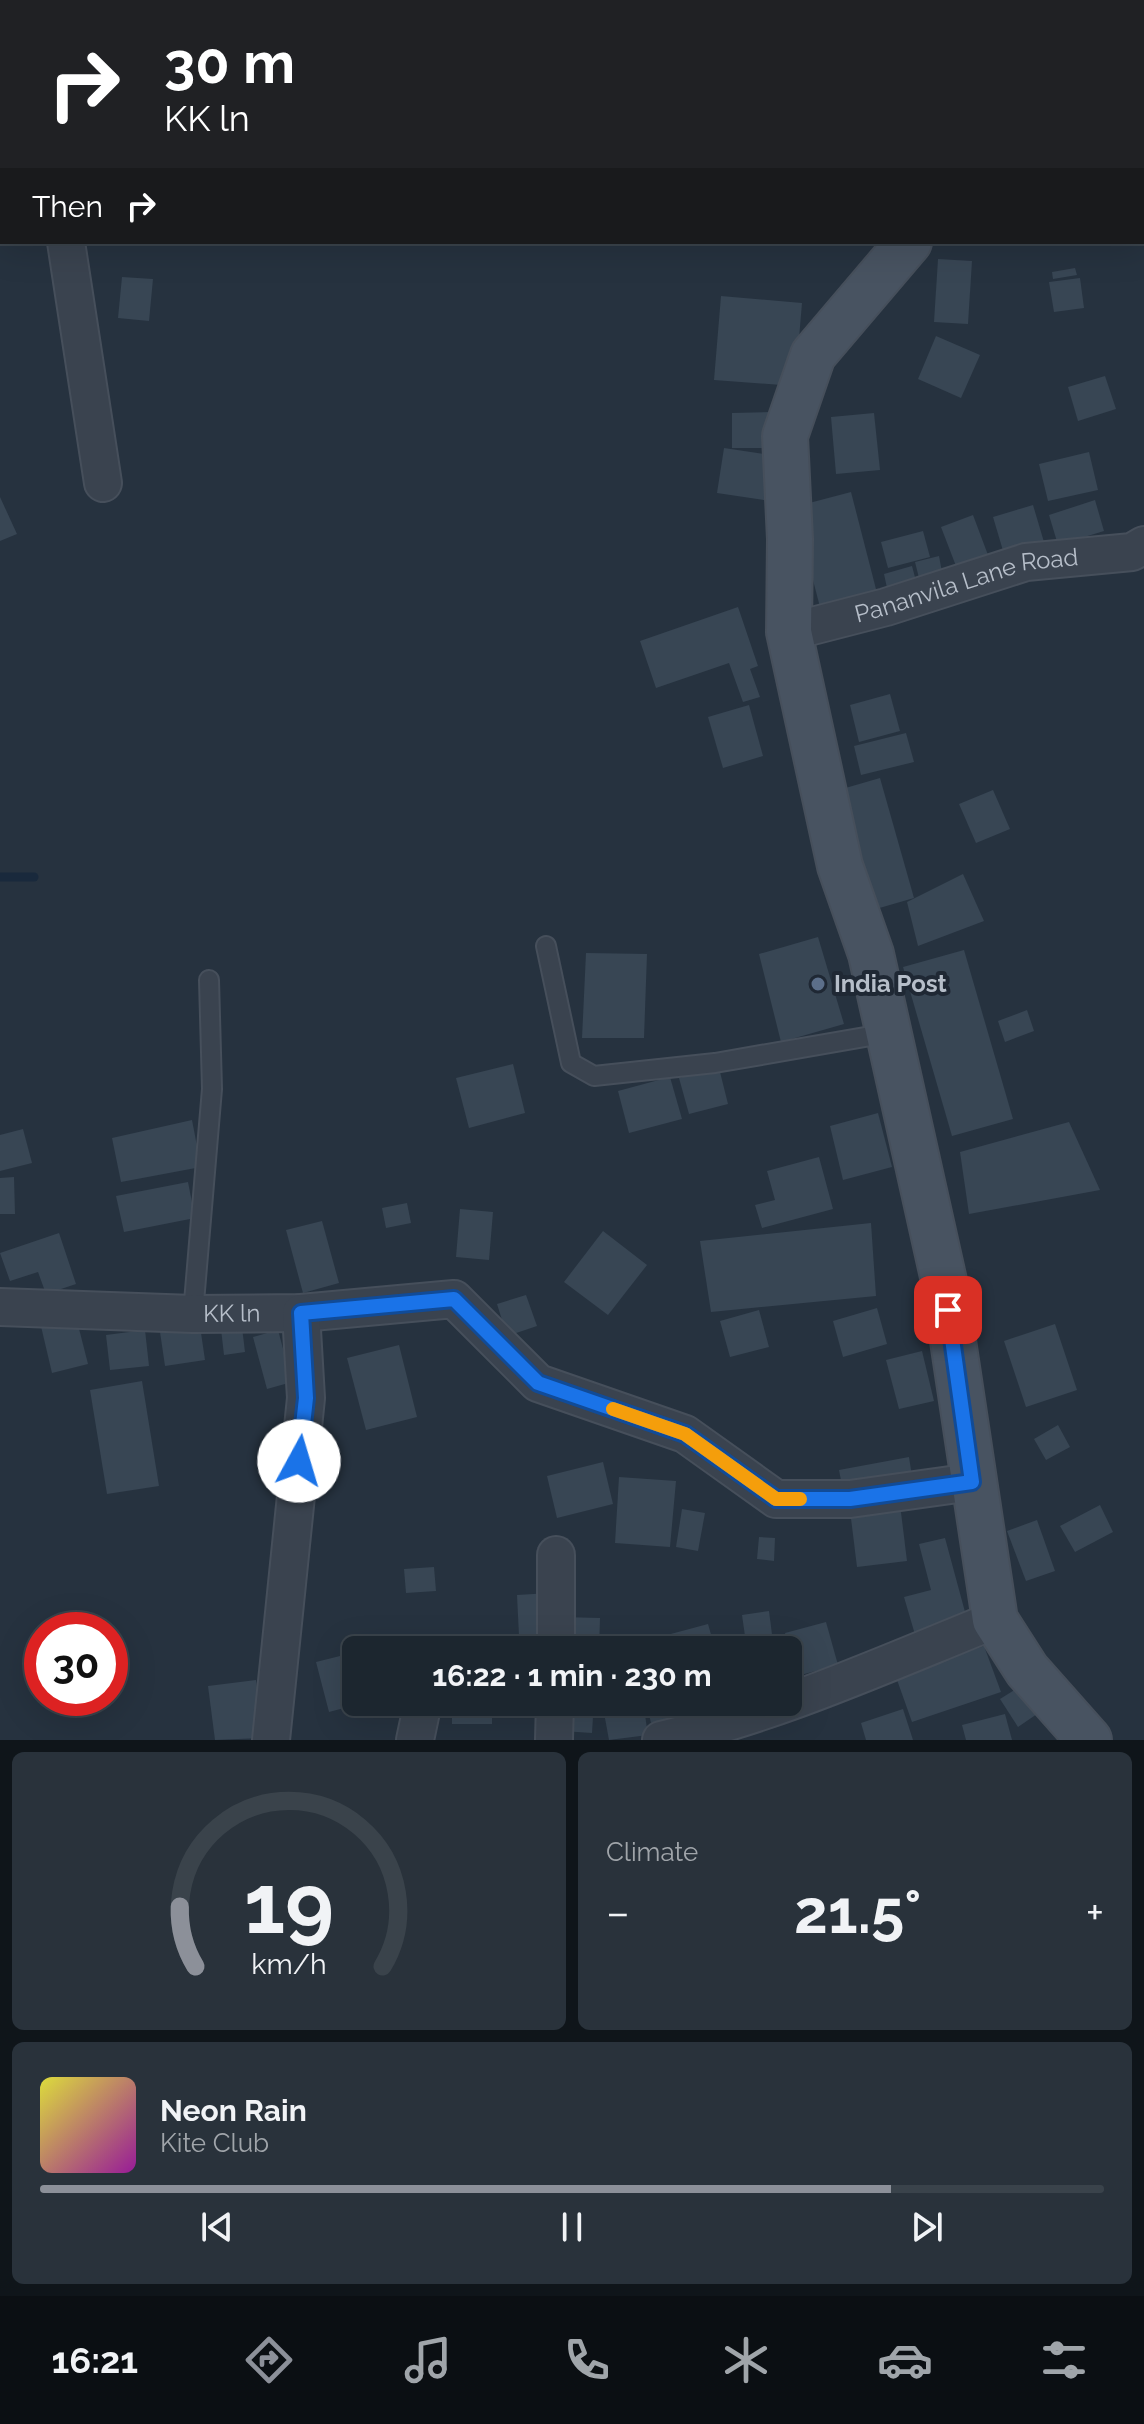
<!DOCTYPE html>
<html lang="en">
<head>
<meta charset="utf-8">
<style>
  :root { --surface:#1c262f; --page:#29323b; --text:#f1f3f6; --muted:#a0a5aa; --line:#3a434b; --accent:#8c9099 }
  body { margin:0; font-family:Raleway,sans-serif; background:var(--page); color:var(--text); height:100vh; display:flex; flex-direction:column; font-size:30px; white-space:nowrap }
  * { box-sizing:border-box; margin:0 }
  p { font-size:26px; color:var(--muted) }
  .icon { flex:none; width:44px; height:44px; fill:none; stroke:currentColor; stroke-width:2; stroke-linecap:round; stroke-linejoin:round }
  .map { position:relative; height:1740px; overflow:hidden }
  .details { display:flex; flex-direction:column; gap:12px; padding:12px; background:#0f151a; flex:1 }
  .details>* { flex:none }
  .hud { position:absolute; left:0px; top:0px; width:1144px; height:244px; box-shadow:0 8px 32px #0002,0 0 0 2px var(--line); background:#202124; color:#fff; overflow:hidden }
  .speed { position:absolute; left:24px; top:1612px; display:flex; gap:16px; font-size:40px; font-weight:700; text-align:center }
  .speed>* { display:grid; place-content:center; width:104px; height:104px; border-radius:50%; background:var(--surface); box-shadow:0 8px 32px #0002,0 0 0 2px var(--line); line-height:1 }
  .speed .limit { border:12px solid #d22; background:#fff; color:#111 }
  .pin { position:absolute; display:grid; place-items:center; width:68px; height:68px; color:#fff; margin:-34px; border-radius:16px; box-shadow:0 4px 12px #0006 }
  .me { position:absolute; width:88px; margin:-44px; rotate:6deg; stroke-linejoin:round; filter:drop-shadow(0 0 6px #0008) }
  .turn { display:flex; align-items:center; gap:28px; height:168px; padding:0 32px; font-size:36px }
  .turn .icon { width:104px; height:104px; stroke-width:2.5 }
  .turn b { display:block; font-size:56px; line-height:68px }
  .then { display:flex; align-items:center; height:76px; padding:0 32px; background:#0003; gap:16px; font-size:30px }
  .big { font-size:60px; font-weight:700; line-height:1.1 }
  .details .tile { flex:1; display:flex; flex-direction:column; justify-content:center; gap:12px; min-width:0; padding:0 28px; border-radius:12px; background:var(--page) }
  .details .dial { align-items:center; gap:0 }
  .dial svg { height:208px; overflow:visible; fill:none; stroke:var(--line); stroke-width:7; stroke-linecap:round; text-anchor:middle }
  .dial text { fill:var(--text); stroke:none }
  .song { display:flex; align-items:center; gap:24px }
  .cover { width:96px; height:96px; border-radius:12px; background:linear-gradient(135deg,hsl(60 70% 55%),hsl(300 70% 35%)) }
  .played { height:8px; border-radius:4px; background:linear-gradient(90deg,var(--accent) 80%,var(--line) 80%) }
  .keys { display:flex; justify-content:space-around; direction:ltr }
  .heat { display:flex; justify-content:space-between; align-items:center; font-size:44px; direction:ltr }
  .details .tiles { flex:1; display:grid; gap:12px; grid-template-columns:1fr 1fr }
  .tile:last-child { grid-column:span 2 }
  .trip { position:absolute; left:342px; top:1636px; width:460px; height:80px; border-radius:12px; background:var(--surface); box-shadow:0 8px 32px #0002,0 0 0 2px var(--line); font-weight:700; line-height:80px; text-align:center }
  .dock { display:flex; height:128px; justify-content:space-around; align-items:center; background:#0b0f13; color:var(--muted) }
  .dock .icon { width:56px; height:56px }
  .dock .active { color:var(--accent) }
  .dock b { font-size:36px; color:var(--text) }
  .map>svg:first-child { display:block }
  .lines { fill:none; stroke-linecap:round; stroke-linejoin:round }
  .stream { stroke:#19293c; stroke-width:9 }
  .building { fill:#384654 }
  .lane-casing { stroke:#464f5b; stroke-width:22 }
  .street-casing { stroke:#464f5b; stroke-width:40 }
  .secondary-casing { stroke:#464f5b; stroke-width:48 }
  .lane { stroke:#3a434f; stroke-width:18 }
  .street { stroke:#3a434f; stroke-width:36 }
  .secondary { stroke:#485361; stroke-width:44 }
  .route-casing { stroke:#114b97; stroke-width:20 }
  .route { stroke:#1a73e8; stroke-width:14 }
  .slow { stroke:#f59e0b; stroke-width:14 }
  .service-dot { fill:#5c6f8a; stroke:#1f2834; stroke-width:3 }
  .labels { text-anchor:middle; stroke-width:8; stroke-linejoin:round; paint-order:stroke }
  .street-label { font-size:24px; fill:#b6bec9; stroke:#1f2834 }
  .poi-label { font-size:24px; font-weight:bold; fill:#b6bec9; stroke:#1f2834; text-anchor:start }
</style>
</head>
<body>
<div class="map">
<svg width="1144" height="1740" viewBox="0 0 1144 1740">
  <rect width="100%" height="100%" fill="#26323f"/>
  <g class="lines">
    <path class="stream" d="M0 877H34"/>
  </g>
  <g class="building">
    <path d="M938 259 972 261 968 324 934 322Z"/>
    <path d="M1075 268 1077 275 1053 279 1052 272Z"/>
    <path d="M122 277 153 279 149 321 118 318Z"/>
    <path d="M1080 278 1084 308 1054 312 1049 282Z"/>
    <path d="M721 296 802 303 795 386 714 380Z"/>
    <path d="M936 336 980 355 961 398 918 379Z"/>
    <path d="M1105 376 1116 409 1078 421 1068 387Z"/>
    <path d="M771 412V448H732V413Z"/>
    <path d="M874 413 880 470 836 474 831 417Z"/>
    <path d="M724 448 777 456 770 501 717 493Z"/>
    <path d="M1089 452 1098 490 1048 501 1039 464Z"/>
    <path d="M851 492 877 593 820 607 794 507Z"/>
    <path d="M0 497 17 534 0 541Z"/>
    <path d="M1095 500 1104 531 1058 545 1049 515Z"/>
    <path d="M1033 505 1044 542 1004 554 993 517Z"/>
    <path d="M973 515 988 555 956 566 941 527Z"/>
    <path d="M923 531 930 557 888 568 881 542Z"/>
    <path d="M939 556 942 572 919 578 915 562Z"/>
    <path d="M912 566 916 581 887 588 884 574Z"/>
    <path d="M738 607 758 666 750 669 760 697 743 702 729 663 656 688 640 641Z"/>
    <path d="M890 694 900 731 859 742 850 705Z"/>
    <path d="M749 705 763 756 723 768 708 717Z"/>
    <path d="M906 733 914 762 861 775 854 746Z"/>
    <path d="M880 778 914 898 876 909 842 789Z"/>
    <path d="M993 790 1010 829 976 843 959 804Z"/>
    <path d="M963 874 984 921 918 946 907 902Z"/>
    <path d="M818 937 844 1024 781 1042 759 954Z"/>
    <path d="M964 950 1013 1119 952 1136 903 967Z"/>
    <path d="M586 953 647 954 644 1038H582Z"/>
    <path d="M1027 1010 1034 1031 1005 1042 998 1021Z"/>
    <path d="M513 1064 525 1113 469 1128 456 1078Z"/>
    <path d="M719 1068 728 1104 689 1114 679 1078Z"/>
    <path d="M670 1077 682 1119 629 1133 618 1091Z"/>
    <path d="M878 1113 892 1167 843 1180 830 1126Z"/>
    <path d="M192 1120 201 1167 121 1182 112 1138Z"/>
    <path d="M1069 1122 1100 1190 969 1214 960 1152Z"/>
    <path d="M23 1129 32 1163 0 1171V1135Z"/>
    <path d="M819 1157 833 1209 762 1228 755 1205 775 1200 767 1171Z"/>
    <path d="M14 1177 15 1214H0V1178Z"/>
    <path d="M188 1182 195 1218 124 1232 116 1196Z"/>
    <path d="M407 1203 411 1223 386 1228 382 1208Z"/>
    <path d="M460 1209 493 1212 489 1260 456 1257Z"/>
    <path d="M322 1221 339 1283 303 1293 286 1230Z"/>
    <path d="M871 1223 876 1296 711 1312 700 1241Z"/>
    <path d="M603 1231 647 1265 608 1315 564 1282Z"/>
    <path d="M59 1233 76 1284 46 1294 38 1272 10 1281 0 1253Z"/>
    <path d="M526 1295 537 1326 507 1336 497 1304Z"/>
    <path d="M877 1308 887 1344 843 1357 833 1321Z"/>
    <path d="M759 1310 769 1347 730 1357 720 1321Z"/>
    <path d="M75 1313 88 1364 52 1373 40 1322Z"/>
    <path d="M1055 1324 1077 1390 1026 1407 1004 1341Z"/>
    <path d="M200 1326 205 1360 165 1366 160 1332Z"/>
    <path d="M242 1327 245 1352 224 1355 221 1329Z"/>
    <path d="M145 1330 149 1366 110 1370 106 1335Z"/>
    <path d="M278 1330 292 1382 267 1389 253 1337Z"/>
    <path d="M399 1345 417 1417 366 1430 347 1358Z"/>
    <path d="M922 1351 934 1401 899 1409 886 1360Z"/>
    <path d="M142 1381 159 1486 107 1494 90 1390Z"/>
    <path d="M1058 1425 1070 1447 1046 1460 1034 1439Z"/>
    <path d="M909 1457 913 1483 844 1496 839 1470Z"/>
    <path d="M603 1462 613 1504 557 1518 547 1476Z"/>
    <path d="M619 1477 676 1481 670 1547 615 1543Z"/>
    <path d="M899 1496 907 1561 857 1567 849 1502Z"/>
    <path d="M1100 1505 1113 1532 1075 1552 1060 1526Z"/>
    <path d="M682 1509 705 1513 698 1551 676 1547Z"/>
    <path d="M1037 1520 1055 1571 1026 1581 1007 1531Z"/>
    <path d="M759 1537 775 1538 774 1561 757 1559Z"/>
    <path d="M945 1538 968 1623 916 1638 904 1597 931 1590 919 1544Z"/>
    <path d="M434 1567 436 1591 406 1593 404 1569Z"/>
    <path d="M550 1593 553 1634 519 1636 517 1595Z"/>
    <path d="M769 1611 774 1650H747L742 1615Z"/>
    <path d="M561 1617 600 1618 599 1650H560Z"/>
    <path d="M826 1622 838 1665 797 1676 785 1633Z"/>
    <path d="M708 1624 714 1645 737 1639 740 1650H655L652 1639Z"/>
    <path d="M984 1646 1001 1692 912 1722 896 1677Z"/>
    <path d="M356 1652V1702L363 1703 329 1712 316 1662Z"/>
    <path d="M256 1680 264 1738 215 1740 208 1686Z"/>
    <path d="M1019 1687 1037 1714 1018 1727 1000 1699Z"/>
    <rect x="452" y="1702" width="40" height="22"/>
    <path d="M564 1702H594L592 1733 562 1731Z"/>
    <path d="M602 1702H643L648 1735 609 1740Z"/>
    <path d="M646 1702H694L697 1712 651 1723Z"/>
    <path d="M903 1709 913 1740H866L861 1723Z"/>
    <path d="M1005 1714 1012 1740H966L962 1725Z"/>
  </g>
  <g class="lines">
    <g class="lane-casing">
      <g id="lane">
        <path d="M1142 154H1144"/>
        <path d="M546 946 571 1063 594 1076 715 1063 888 1033"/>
        <path d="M193 1314 212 1089 209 980"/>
      </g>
    </g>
    <g class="street-casing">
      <g id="street">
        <path d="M0 187H2"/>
        <path d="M66 242 103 483"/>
        <path id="s1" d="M789 632 886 607 1026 562 1132 552 1144 545"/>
        <path id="s2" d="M0 1307 193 1314 301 1313 454 1299 538 1383 685 1434 776 1499H850L972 1482"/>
        <path d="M556 1555V1650"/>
        <path d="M271 1740 306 1398 301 1313"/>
        <path d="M415 1740 423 1702"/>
        <path d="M554 1740 555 1702"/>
        <path d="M661 1740C776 1714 885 1664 995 1620"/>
      </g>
    </g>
    <g class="secondary-casing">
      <g id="secondary">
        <path d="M956 0V2"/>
        <path d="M909 242 813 355 785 436 790 539 789 632 840 866 871 954 944 1281 995 1620 1027 1670 1089 1740"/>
      </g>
    </g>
    <use href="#lane" class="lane"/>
    <use href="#street" class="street"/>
    <use href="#secondary" class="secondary"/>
  </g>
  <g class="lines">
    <g class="route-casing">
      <path id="route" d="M299 1461 306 1398 301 1313 454 1299 538 1383 685 1434 776 1499H850L972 1482 948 1310"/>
    </g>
    <use href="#route" class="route"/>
    <path class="slow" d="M613 1409 685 1434 776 1499H800"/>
  </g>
  <circle class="service-dot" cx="818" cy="984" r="8"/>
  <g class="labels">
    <g class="street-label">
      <text dy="8" stroke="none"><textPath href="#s1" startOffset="184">Pananvila Lane Road</textPath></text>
      <text dy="8" stroke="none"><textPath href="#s2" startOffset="232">KK ln</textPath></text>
    </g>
    <g class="poi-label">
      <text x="834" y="992">India Post</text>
    </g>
  </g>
</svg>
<div class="speed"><div class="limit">30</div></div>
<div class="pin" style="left:948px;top:1310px;background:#d93025"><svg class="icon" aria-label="arrive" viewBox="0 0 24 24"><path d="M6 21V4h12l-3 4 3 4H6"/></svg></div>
<svg class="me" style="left:299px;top:1461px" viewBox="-20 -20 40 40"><circle r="19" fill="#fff"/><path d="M0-13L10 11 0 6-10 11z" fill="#1a73e8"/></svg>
<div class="trip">16:22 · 1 min · 230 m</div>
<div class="hud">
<div class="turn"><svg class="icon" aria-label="right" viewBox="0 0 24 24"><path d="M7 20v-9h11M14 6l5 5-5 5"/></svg><div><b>30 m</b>KK ln</div></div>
<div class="then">Then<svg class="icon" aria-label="right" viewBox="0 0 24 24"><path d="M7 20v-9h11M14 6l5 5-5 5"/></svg></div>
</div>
</div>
<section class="details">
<div class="tiles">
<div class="tile dial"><svg viewBox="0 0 100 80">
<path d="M14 69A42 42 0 1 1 86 69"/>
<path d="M14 69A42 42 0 0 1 8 46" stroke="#8c9099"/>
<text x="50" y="56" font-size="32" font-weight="700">19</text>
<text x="50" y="72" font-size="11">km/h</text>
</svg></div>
<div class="tile"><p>Climate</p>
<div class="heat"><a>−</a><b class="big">21.5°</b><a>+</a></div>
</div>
<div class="tile">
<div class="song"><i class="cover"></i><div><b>Neon Rain</b><p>Kite Club</p></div></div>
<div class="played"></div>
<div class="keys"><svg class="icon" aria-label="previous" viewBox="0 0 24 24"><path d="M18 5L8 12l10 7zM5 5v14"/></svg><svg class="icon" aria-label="pause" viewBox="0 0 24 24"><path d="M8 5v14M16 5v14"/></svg><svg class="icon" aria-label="next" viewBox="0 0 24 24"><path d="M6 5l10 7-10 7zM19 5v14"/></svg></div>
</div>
</div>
</section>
<nav class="dock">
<b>16:21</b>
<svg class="icon active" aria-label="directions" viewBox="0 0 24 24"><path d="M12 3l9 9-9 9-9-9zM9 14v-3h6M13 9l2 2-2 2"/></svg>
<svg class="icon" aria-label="music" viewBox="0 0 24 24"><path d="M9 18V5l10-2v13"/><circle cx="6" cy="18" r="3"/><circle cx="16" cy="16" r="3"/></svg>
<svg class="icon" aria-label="phone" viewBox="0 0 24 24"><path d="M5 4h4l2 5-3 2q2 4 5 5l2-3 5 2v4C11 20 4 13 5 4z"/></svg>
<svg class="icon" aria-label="climate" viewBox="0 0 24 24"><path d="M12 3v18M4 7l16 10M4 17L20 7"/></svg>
<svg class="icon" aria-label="car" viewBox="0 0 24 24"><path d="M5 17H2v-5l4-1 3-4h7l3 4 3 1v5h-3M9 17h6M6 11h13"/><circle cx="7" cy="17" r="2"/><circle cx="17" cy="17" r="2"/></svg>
<svg class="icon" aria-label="filters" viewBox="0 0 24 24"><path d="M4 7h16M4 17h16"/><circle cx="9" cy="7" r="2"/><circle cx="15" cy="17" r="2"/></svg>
</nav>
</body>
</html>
